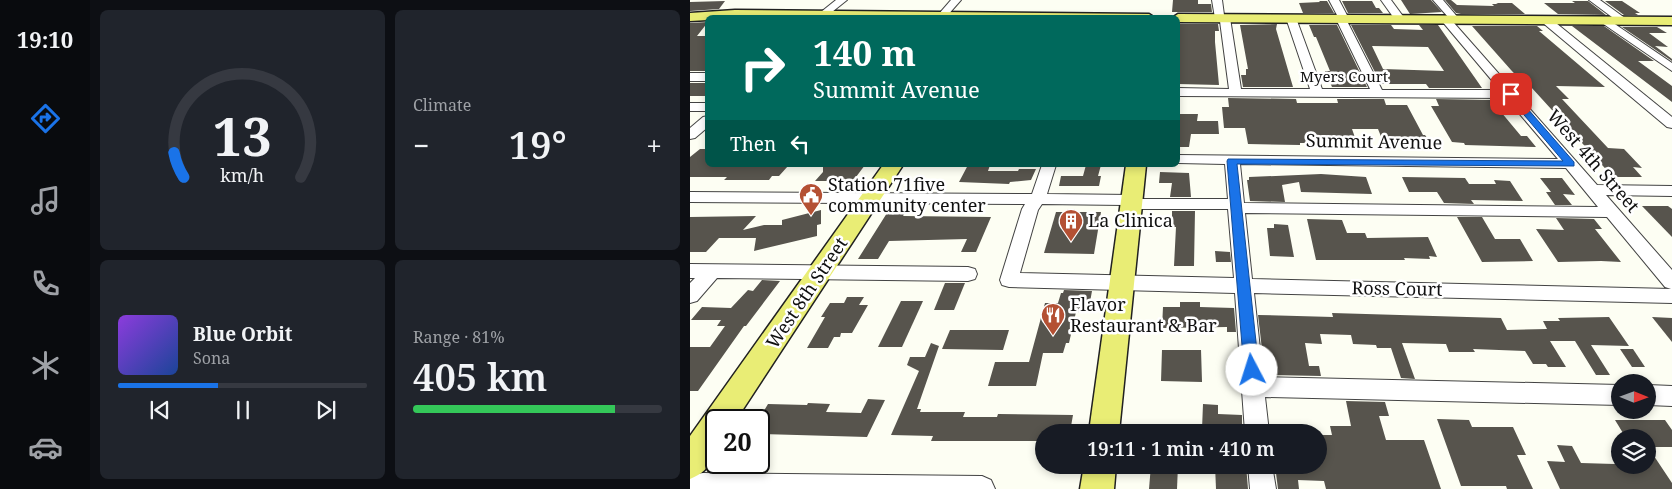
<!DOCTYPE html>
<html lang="en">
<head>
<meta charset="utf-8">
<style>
  :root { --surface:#171b24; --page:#20242c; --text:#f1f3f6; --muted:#9ea1a6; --line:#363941; --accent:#1a73e8 }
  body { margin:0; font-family:"Noto Serif",serif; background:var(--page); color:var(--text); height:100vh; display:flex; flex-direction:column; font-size:19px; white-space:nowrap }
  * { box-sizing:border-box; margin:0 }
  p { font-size:16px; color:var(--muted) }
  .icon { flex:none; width:28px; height:28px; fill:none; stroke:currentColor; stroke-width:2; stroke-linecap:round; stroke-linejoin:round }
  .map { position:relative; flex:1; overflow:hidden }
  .details { display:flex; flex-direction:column; gap:10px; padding:10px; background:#0d0f14; width:600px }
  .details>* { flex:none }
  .guide { position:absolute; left:15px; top:15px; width:475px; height:152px; border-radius:8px; box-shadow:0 2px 8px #0003; background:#00695c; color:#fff; overflow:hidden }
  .needle { width:32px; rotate:91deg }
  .fabs { position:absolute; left:921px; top:374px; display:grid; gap:10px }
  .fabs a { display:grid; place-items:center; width:45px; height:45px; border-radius:50%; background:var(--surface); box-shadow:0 2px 8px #0003; font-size:25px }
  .speed { position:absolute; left:15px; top:409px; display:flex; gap:10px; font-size:25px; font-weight:700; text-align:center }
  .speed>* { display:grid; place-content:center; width:65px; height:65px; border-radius:50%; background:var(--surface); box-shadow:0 2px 8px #0003; line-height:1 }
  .speed .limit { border:2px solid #111; border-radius:8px; background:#fff; color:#111 }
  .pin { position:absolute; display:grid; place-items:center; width:42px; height:42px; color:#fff; margin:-21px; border-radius:10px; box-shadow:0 2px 8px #0006 }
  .me { position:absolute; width:55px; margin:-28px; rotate:355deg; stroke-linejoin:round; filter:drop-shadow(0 0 4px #0008) }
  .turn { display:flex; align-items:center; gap:18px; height:105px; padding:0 25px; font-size:22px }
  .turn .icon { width:65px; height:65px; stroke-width:2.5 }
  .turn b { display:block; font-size:35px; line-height:42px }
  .then { display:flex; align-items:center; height:48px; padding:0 25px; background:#0003; gap:10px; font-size:19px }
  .big { font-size:38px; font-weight:600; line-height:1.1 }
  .details .tile { flex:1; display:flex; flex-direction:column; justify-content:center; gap:8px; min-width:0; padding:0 18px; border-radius:8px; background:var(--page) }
  .details .dial { align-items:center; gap:0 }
  .dial svg { height:130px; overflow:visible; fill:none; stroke:var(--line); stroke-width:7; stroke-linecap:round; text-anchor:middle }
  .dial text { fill:var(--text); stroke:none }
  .song { display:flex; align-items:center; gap:15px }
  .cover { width:60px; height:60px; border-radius:8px; background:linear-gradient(135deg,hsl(270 70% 55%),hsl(220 70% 35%)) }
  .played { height:5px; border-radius:2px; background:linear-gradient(90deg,var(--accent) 40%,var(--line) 40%) }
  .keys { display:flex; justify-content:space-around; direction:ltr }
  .heat { display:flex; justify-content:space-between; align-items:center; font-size:28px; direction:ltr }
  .charge { height:8px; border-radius:4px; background:linear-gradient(90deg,#34c759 81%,var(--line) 0) }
  .details .tiles { flex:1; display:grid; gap:10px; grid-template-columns:repeat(2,1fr) }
  .trip { position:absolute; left:345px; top:424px; width:292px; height:50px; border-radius:25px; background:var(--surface); box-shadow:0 2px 8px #0003; font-weight:600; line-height:50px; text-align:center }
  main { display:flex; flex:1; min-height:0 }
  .tabs { display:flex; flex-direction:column; width:90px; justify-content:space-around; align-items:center; background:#090b0e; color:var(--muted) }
  .tabs .icon { width:35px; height:35px }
  .tabs .selected { color:var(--accent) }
  .tabs b { font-size:22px; color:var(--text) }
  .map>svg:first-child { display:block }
  .building { fill:#57544d; fill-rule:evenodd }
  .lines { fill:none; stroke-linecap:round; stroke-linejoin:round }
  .minor-casing { stroke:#434343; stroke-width:2 }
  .major-casing { stroke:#212121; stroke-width:3 }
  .minor { fill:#fff; fill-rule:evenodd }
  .major { fill:#e9ed75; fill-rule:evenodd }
  .route { fill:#1a73e8; stroke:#114b97 }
  .labels { text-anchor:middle; stroke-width:5; stroke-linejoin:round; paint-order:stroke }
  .far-street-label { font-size:15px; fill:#101010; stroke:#fff }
  .street-label { font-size:18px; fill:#101010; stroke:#fff }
  .poi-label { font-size:18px; fill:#101010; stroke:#fff; text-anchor:start }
</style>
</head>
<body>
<main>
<nav class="tabs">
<b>19:10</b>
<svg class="icon selected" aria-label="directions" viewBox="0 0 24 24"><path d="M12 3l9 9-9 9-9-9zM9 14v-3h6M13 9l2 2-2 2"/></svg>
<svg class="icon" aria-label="music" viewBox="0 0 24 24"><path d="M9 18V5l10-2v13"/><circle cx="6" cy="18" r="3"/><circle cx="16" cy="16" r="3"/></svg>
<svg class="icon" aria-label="phone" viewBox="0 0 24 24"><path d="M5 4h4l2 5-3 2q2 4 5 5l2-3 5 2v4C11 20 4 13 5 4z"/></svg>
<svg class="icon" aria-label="climate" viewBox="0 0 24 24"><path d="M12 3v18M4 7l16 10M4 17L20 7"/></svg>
<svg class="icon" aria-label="car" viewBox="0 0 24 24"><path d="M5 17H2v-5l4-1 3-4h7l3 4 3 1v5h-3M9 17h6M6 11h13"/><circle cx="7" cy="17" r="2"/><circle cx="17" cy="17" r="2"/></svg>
</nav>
<section class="details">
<div class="tiles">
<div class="tile dial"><svg viewBox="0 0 100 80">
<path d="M14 69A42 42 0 1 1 86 69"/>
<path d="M14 69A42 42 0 0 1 8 54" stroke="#1a73e8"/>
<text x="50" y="56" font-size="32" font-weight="700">13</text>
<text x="50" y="72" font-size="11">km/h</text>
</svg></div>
<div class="tile"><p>Climate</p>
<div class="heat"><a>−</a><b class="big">19°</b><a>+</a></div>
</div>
<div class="tile">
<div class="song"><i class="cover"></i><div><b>Blue Orbit</b><p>Sona</p></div></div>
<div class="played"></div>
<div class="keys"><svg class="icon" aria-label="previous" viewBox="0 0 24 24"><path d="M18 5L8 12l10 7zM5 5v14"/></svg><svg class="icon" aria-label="pause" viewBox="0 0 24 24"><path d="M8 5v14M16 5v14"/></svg><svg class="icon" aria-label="next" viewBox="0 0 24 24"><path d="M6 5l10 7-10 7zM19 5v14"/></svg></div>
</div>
<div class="tile"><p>Range · 81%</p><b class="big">405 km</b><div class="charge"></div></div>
</div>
</section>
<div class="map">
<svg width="982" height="489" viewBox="0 0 982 489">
  <rect width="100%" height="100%" fill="#fdfef3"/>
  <g class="building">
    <path d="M483 0H508V4H521L522 12H482Z"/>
    <path d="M711 0H741L752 12 720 14Z"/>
    <path d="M755 0H761L767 5 804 6 802 4H808L806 3H822L835 14H771L766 13Z"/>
    <path d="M35 1 29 9 0 11V2Z"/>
    <path d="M629 1H637L644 13H613L609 3 630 2Z"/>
    <path d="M652 1H682L686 8H689L693 13H658Z"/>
    <path d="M882 1H898L916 15 868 14 854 3H885Z"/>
    <path d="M915 1H932L950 13H945L948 15H934Z"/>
    <path d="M18 22 7 36H18V71H0V23Z"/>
    <path d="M488 24H528L529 31H525V42L529 85 488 84Z"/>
    <path d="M587 24 586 29 603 87H553L551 75H556V69H558L550 25Z"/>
    <path d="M619 25H647L677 87H642L635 71H640L626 37H624Z"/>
    <path d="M661 25H701L704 29 733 30 729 25H748L792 88H739L736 84H691ZM682 46 738 47 754 71 693 69Z"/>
    <path d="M782 26H847L853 31H849L915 87 866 86 879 99H872L918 148 934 149 952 168 943 167 952 177H923L841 87H837L821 70Z"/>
    <path d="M882 26H914L964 61H948L982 86V102Z"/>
    <path d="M932 27H967L977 33H959L978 47 965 46 982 59V61Z"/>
    <rect x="0" y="83" width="18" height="13"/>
    <path d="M538 98 606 99 607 103H648L647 99H694L696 105H717L733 135H735L742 145 694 144 688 129H662L668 146 650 145V143H610V145L558 144 555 128H534L532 107H539Z"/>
    <path d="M746 99 801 100 831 136H837L846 147 775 145 774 143 762 142 741 106H749Z"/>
    <path d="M488 114H508L507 121H528L529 134H501L499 147H488Z"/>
    <path d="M10 149H18V165L98 166 89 176H82L79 180H34L37 177H0V157Z"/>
    <path d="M133 165H175L163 181H125L133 172Z"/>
    <path d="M278 165H300L298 171H328L329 169H346L341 180 320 182 319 184 269 182Z"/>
    <path d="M396 165H411L408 176H411L409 186H369L371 176H393Z"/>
    <path d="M470 172 499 173 501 197H480L482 183H469Z"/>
    <path d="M631 174 676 177 682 194 611 192 609 182 592 185 595 202 560 201 557 180H559V177Z"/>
    <path d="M712 177 775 178 779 184H806L804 180 820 181 833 201 781 200 784 204 754 203 747 192H719Z"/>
    <path d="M850 178H872L885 195 873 194 882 205H865L856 192H861Z"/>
    <path d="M952 206H978L982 209V237Z"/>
    <path d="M131 210V224L127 225V236L64 251 66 238H29L16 252H0V217L66 216 53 230 74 225H92V220Z"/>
    <path d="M482 211H505L504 266H484L486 227H482Z"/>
    <path d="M366 212H411L404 254 354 253Z"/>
    <path d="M197 213H215L213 216 301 217 286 252H271L277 239 199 241 188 259H168Z"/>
    <path d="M767 217H792L805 239H830L843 261 792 262Z"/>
    <path d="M866 218 904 219 912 229H905L931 262 911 261 868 262 846 229 874 230Z"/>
    <path d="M617 219 652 220 657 233H675L677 238 738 237 747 257 739 256 740 259 714 258 715 260H626Z"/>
    <path d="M584 224 598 225 604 257 580 256 577 228H584Z"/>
    <path d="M525 251 540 252 541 262H526Z"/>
    <path d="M72 280 90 281 56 326H54L8 391H0V347H20L35 326H27L31 320H1L12 307 41 308 58 290 63 291Z"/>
    <path d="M255 283H275L264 310H244Z"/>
    <path d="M374 290 402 291 398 313 386 312 379 343H376L373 353H353L346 386H298L305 362H339L355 303H368L371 293H373Z"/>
    <path d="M157 297H174L169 305H178L162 333H151L150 337H144L138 348H117L135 317H131L140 303H154Z"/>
    <path d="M211 301H233L212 347H188Z"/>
    <path d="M490 302H510V307L544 308 546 332H537V327L472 328 473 307H490Z"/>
    <path d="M642 313 811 318 817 330 857 329 853 321H870L868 318 919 317 939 346 901 345 920 375H906L885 341H860L876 367H858L856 364H843L835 351 783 349 785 352H759L756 344 712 343 725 379 711 378 701 348H687L686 345 663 344 661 335 630 334 632 344 615 343 619 366H629L631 376 575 375 568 315 643 317Z"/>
    <path d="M962 317 982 318V342Z"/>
    <path d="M260 330H319L313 350 252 349Z"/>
    <path d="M241 343 249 346 227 409H231L230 412H275L273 417H307L308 414 383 415 380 432H354V441H241L243 436 201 435 229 371 217 365 220 357H235Z"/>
    <path d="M930 349H943L955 367H942Z"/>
    <path d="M472 350H511L512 382 471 381Z"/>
    <path d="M178 399 195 400 177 437 69 434V419L78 404 117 405 118 403 140 404 136 412 171 413Z"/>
    <path d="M656 401 695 402 699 416H689L696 440H734L751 489H636L634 481 608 480 609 489H588L585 465H631L629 435H642L640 426H661Z"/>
    <path d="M513 404 528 405V414L552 415V428L536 427V432H519V429H512Z"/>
    <path d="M747 419 779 420 782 427H823L836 455H827L843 489H817L816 486H771Z"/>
    <path d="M925 420H975L982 430V447H958L982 483V489H870L857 461 875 462 867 445 882 446 891 463 958 465V438H936Z"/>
    <path d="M461 465H488L487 489H459Z"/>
    <path d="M525 465H556L558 489H526Z"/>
  </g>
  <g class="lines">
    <g class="minor-casing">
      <g id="minor">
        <path d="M146 0H157L137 16H131V12Z"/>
        <path d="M261 0H271L256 17H250L248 15Z"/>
        <path d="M522 0H532L534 15 540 18 551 89H620L596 18 601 15 606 18 632 89H680L646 19 648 17 639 0H649L659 19 657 21 692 90H810L751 20 758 17 743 0H753L770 20 764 23 907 185 982 186V196L916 195 982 270V303L564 293 573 377 930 385V405L575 397 579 432H555L545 293 319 287 312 285 310 280 332 209 335 204 0 202V192L342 194 352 165H366L357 194 441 195 448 199H538L535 164 488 163V155L868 159 816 98 488 96V88L539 89 530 21 525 18ZM550 164 876 168 908 207 554 203ZM352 204 434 205 441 209H538L544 278 330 273 348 210ZM555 213 917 217 975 287 981 289 562 279Z"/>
        <path d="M691 0H701L715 19 714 21H706Z"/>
        <path d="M899 0H910L939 21 934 24 930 23Z"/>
        <path d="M857 18 861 19 982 117V128L977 127 853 23 852 21Z"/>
        <path d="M916 18 982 63V71L912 23 911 21Z"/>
        <rect x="0" y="73" width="18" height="8"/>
        <rect x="0" y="103" width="18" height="8"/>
        <path d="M18 116V127L5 138 0 139V128L13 117Z"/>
        <path d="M0 264 278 267 285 269 287 274 285 279 278 281 27 278 7 301 0 303V283L5 278H0Z"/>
        <path d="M958 385 982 386V406L958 405Z"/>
        <path d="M558 465H582L586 489H560Z"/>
        <path d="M13 473 292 476 301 480 305 489H0V475Z"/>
      </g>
    </g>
    <g class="major-casing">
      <g id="major">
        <path d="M45 10 459 14 465 18H18V20L0 21V13Z"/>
        <path d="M488 14 982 17V25L488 22V18H482Z"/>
        <path d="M193 165H213L46 420H26C26 446 28 468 0 479V436Z"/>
        <path d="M436 165H456L429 432H399Z"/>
        <path d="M394 465H426L424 489H390Z"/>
      </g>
    </g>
    <use href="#minor" class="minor"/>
    <use href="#major" class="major"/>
  </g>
  <path class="route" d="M818 92H823L884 162V166L547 164 569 370 566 374 562 376 557 374 554 370 537 161 538 159 873 161 818 96Z"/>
  <defs>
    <g id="civic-pin" transform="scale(1.25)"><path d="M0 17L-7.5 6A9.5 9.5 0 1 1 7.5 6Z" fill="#b45033" stroke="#fff"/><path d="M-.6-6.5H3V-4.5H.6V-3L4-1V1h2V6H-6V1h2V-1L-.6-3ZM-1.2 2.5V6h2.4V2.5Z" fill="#fff"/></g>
    <g id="building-pin" transform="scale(1.25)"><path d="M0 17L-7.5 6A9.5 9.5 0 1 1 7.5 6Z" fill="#b45033" stroke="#fff"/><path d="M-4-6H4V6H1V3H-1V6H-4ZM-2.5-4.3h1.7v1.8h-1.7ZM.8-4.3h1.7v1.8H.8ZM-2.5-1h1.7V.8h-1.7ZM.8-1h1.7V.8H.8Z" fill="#fff"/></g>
    <g id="restaurant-pin" transform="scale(1.25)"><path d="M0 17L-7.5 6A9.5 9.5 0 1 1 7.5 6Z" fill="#b45033" stroke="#fff"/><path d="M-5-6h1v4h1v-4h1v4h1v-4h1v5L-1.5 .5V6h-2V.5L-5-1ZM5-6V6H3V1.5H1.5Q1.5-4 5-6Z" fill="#fff"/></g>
  </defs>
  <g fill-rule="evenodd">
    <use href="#civic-pin" x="121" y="195"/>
    <use href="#building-pin" x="381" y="221"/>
    <use href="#restaurant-pin" x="363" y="315"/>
  </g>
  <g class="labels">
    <g class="far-street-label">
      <text x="654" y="82">Myers Court</text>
    </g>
    <g class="street-label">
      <text transform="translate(684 142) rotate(1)" y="6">Summit Avenue</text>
      <text transform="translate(903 161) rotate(49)" y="6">West 4th Street</text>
      <text transform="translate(707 289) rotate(1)" y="6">Ross Court</text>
      <text transform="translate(117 293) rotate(-56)" y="6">West 8th Street</text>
    </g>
    <g class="poi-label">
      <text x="138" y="191">Station 71five<tspan x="138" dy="21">community center</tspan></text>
      <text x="398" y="227">La Clinica</text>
      <text x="380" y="311">Flavor<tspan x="380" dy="21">Restaurant &amp; Bar</tspan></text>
    </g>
  </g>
</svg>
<div class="fabs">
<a><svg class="needle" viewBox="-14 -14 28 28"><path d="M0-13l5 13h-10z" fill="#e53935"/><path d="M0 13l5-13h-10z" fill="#9ea1a6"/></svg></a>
<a><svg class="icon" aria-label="layers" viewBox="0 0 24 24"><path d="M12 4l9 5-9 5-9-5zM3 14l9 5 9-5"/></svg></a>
</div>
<div class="speed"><div class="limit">20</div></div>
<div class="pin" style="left:821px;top:94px;background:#d93025"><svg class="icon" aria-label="arrive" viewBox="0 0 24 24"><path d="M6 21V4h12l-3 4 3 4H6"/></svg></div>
<svg class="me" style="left:562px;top:370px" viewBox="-20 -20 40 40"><circle r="19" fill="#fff"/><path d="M0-13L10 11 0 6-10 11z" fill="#1a73e8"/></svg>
<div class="trip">19:11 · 1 min · 410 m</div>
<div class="guide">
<div class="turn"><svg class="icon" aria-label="right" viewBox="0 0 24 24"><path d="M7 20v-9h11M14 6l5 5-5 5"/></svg><div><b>140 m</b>Summit Avenue</div></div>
<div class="then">Then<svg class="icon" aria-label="left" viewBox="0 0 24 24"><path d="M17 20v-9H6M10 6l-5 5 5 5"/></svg></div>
</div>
</div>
</main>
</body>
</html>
